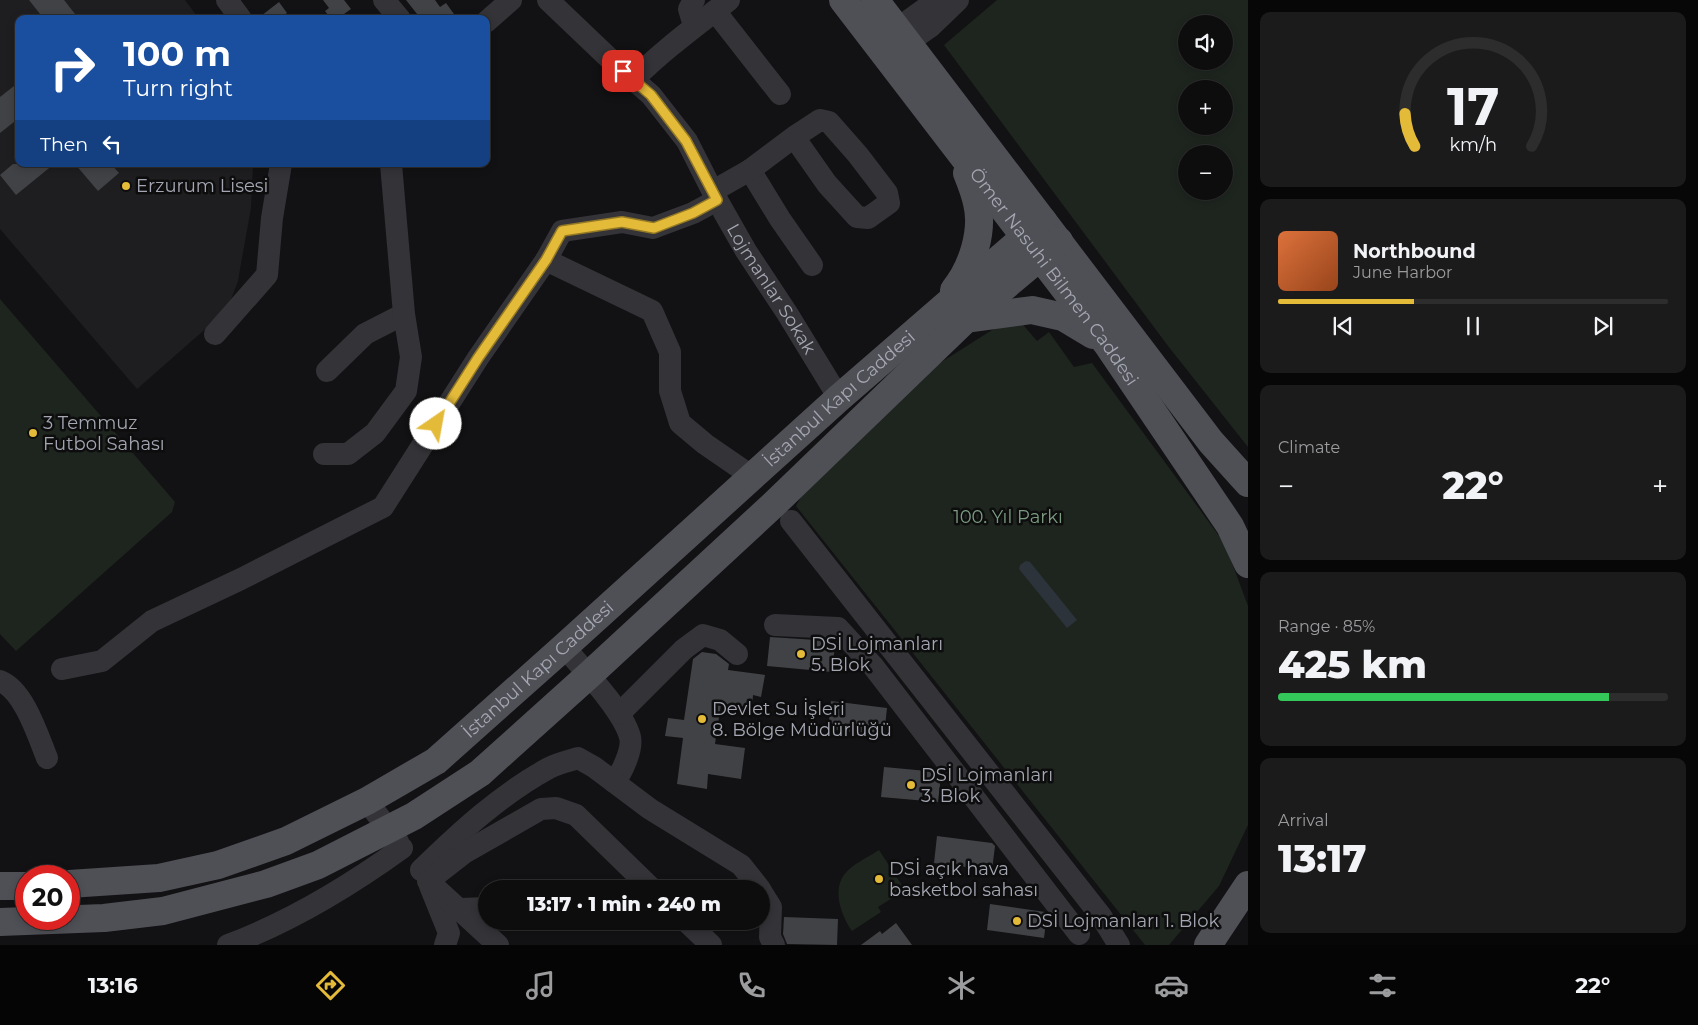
<!DOCTYPE html>
<html lang="en">
<head>
<meta charset="utf-8">
<style>
  :root { --surface:#0e0d0e; --page:#1c1b1c; --text:#f1f3f6; --muted:#9b9c9e; --line:#2e2d2e; --accent:#e4ba39 }
  body { margin:0; font-family:Montserrat,sans-serif; background:var(--page); color:var(--text); height:100vh; display:flex; flex-direction:column; font-size:19px; white-space:nowrap }
  * { box-sizing:border-box; margin:0 }
  p { font-size:16px; color:var(--muted) }
  .icon { flex:none; width:28px; height:28px; fill:none; stroke:currentColor; stroke-width:2; stroke-linecap:round; stroke-linejoin:round }
  .map { position:relative; flex:1; overflow:hidden }
  .side { display:flex; flex-direction:column; gap:12px; padding:12px; background:#080708; width:450px }
  .side>* { flex:none }
  .top-card { position:absolute; left:15px; top:15px; width:475px; height:152px; border-radius:10px; box-shadow:0 2px 8px #0003,0 0 0 1px var(--line); background:#1a4fa0; color:#fff; overflow:hidden }
  .fabs { position:absolute; left:1178px; top:15px; display:grid; gap:10px }
  .fabs a { display:grid; place-items:center; width:55px; height:55px; border-radius:50%; background:var(--surface); box-shadow:0 2px 8px #0003,0 0 0 1px var(--line); font-size:25px }
  .speed { position:absolute; left:15px; top:865px; display:flex; gap:10px; font-size:25px; font-weight:700; text-align:center }
  .speed>* { display:grid; place-content:center; width:65px; height:65px; border-radius:50%; background:var(--surface); box-shadow:0 2px 8px #0003,0 0 0 1px var(--line); line-height:1 }
  .speed .limit { border:8px solid #d22; background:#fff; color:#111 }
  .pin { position:absolute; display:grid; place-items:center; width:42px; height:42px; color:#fff; margin:-21px; border-radius:10px; box-shadow:0 2px 8px #0006 }
  .me { position:absolute; width:55px; margin:-28px; rotate:33deg; stroke-linejoin:round; filter:drop-shadow(0 0 4px #0008) }
  .turn { display:flex; align-items:center; gap:18px; height:105px; padding:0 25px; font-size:22px }
  .turn .icon { width:65px; height:65px; stroke-width:2.5 }
  .turn b { display:block; font-size:35px; line-height:42px }
  .then { display:flex; align-items:center; height:48px; padding:0 25px; background:#0003; gap:10px; font-size:19px }
  .big { font-size:38px; font-weight:800; line-height:1.1 }
  .side .card { flex:1; display:flex; flex-direction:column; justify-content:center; gap:8px; min-width:0; padding:0 18px; border-radius:10px; background:var(--page) }
  .side .dial { align-items:center; gap:0 }
  .dial svg { height:130px; overflow:visible; fill:none; stroke:var(--line); stroke-width:7; stroke-linecap:round; text-anchor:middle }
  .dial text { fill:var(--text); stroke:none }
  .song { display:flex; align-items:center; gap:15px }
  .cover { width:60px; height:60px; border-radius:8px; background:linear-gradient(135deg,hsl(20 70% 55%),hsl(20 70% 35%)) }
  .played { height:5px; border-radius:2px; background:linear-gradient(90deg,var(--accent) 35%,var(--line) 35%) }
  .keys { display:flex; justify-content:space-around; direction:ltr }
  .heat { display:flex; justify-content:space-between; align-items:center; font-size:28px; direction:ltr }
  .charge { height:8px; border-radius:4px; background:linear-gradient(90deg,#34c759 85%,var(--line) 0) }
  .trip { position:absolute; left:478px; top:880px; width:292px; height:50px; border-radius:25px; background:var(--surface); box-shadow:0 2px 8px #0003,0 0 0 1px var(--line); font-weight:800; line-height:50px; text-align:center }
  .dock { display:flex; height:80px; justify-content:space-around; align-items:center; background:#060506; color:var(--muted) }
  .dock .icon { width:35px; height:35px }
  .dock .on { color:var(--accent) }
  .dock b { font-size:22px; color:var(--text) }
  main { display:flex; flex:1; min-height:0 }
  .map>svg:first-child { display:block }
  .built { fill:#1e1e20 }
  .green { fill:#1e251f; fill-rule:evenodd }
  .water { fill:#2c333a }
  .building { fill:#414246 }
  .lines { fill:none; stroke-linecap:round; stroke-linejoin:round }
  .minor { stroke:#333338; stroke-width:22 }
  .major { stroke:#4f5056; stroke-width:28 }
  .route-casing { stroke:#947925; stroke-width:12 }
  .route { stroke:#e4ba39; stroke-width:9 }
  .poi-dot { fill:#e4ba39; stroke:#0d0d0e; stroke-width:2 }
  .labels { text-anchor:middle; stroke-width:5; stroke-linejoin:round; paint-order:stroke }
  .poi-label { font-size:18px; fill:#a4a7b2; stroke:#0d0d0e; text-anchor:start }
  .street-label { font-size:18px; fill:#a4a7b2; stroke:#0d0d0e }
  .park-label { font-size:18px; fill:#7c9c81; stroke:#0d0d0e }
</style>
</head>
<body>
<main>
<div class="map">
<svg width="1248" height="945" viewBox="0 0 1248 945">
  <rect width="100%" height="100%" fill="#121113"/>
  <path class="built" d="M0 0H185L199 19H19V164H253L251 208 242 258 238 281 227 310 137 389 0 229Z"/>
  <g class="green">
    <path d="M997 0H1248V447L1168 346 944 45ZM1186 24H1224V61H1186ZM1186 89H1224V126H1186ZM1186 154H1224V191H1186Z"/>
    <path d="M0 299 175 502 172 512 16 651 0 634Z"/>
    <path d="M1019 320 1037 341 1049 332 1074 367 1092 363 1225 544 1248 606V825L1219 886 1169 945H1145L796 506 806 488 932 368 992 330Z"/>
    <path d="M879 850 905 890 878 907 881 912 852 931C842 917 832 891 844 875 852 864 867 858 879 850Z"/>
  </g>
  <path class="water" d="M1026 561 1030 562 1077 620 1067 628 1019 569 1020 565Z"/>
  <g class="building">
    <path d="M29 0H64L79 19H44Z"/>
    <path d="M323 0H344L351 9 337 19H331L325 11 329 8Z"/>
    <path d="M406 0H435L440 7 446 3 454 14 449 19H421Z"/>
    <path d="M279 2 287 13 279 19H257Z"/>
    <path d="M19 82V118L0 133V97Z"/>
    <path d="M13 164H54L16 195 0 175Z"/>
    <path d="M75 164H111L119 173 98 191Z"/>
    <path d="M770 637 832 641 835 644 832 672 767 666Z"/>
    <path d="M702 652 716 654 729 664 728 670 765 675 761 697 753 695 752 708 721 704 715 744 745 748 741 779 708 774 707 789 677 784 683 738 665 736 668 718 684 720 693 659Z"/>
    <path d="M831 701 887 708 884 736 828 729Z"/>
    <path d="M884 767 938 772 941 776 938 802 881 797Z"/>
    <path d="M937 836 992 843 995 846 992 870 934 863Z"/>
    <path d="M990 904 1045 912 1047 914 1044 938 987 930Z"/>
    <path d="M784 917 838 919 837 945 787 944 783 934Z"/>
    <path d="M896 923 912 945H861L880 931 882 934Z"/>
  </g>
  <g class="lines">
    <g class="minor">
      <path d="M227 0 241 19"/>
      <path d="M384 0 400 19"/>
      <path id="s1" d="M548 0 613 62 651 95 687 141 717 200 746 251 787 313 839 398"/>
      <path d="M694 0 689 9 694 26"/>
      <path d="M715 11 780 94"/>
      <path d="M486 22 511 0"/>
      <path d="M897 29 937 0"/>
      <path d="M907 43 930 27 958 0"/>
      <path d="M633 80C663 50 696 26 729 0"/>
      <path d="M750 170 780 219 812 265"/>
      <path d="M713 191 750 170 794 137 820 120 829 122 858 155 887 193 889 203 868 218 857 217 827 184 794 137"/>
      <path d="M546 260 562 231 622 222 653 228 693 213 717 200"/>
      <path d="M215 334 267 275 272 218 281 164"/>
      <path d="M327 371 365 334 404 314"/>
      <path d="M324 454H348L375 433 406 391 411 357 404 314 391 164"/>
      <path d="M791 521 1101 916 1119 945"/>
      <path d="M775 625 838 628 873 666 1079 934"/>
      <path d="M564 647C583 669 623 710 630 737 633 749 622 773 614 782"/>
      <path d="M62 669 102 661 152 621 241 579 383 507 478 358 546 260 652 311 670 352V391L680 423 705 444 753 477"/>
      <path d="M0 681C24 690 38 736 47 758"/>
      <path d="M620 713 684 649 703 635 720 640 737 654"/>
      <path d="M367 801 398 842"/>
      <path d="M421 870C460 832 501 794 549 768 558 763 569 761 578 758L594 767 650 809 741 865 760 889"/>
      <path d="M430 886 449 933 445 945"/>
      <path d="M761 891 771 907 770 937 774 945"/>
      <path d="M461 909 486 908"/>
      <path d="M686 921 711 945"/>
      <path d="M228 945C290 922 348 887 402 848"/>
      <path d="M498 945 428 881 464 853 541 809 556 808 576 815 652 889"/>
    </g>
    <g class="major">
      <path id="s2" d="M843 0 1107 344 1230 526 1248 564"/>
      <path d="M875 0 1211 442 1248 483"/>
      <path d="M954 290C972 268 984 231 977 203 975 193 971 183 967 173"/>
      <path d="M966 319 1032 310 1063 317 1093 335"/>
      <path id="s3" d="M69 884 159 878 218 865 286 841 367 801 436 761 564 647 839 398 1043 221"/>
      <path d="M0 886H26"/>
      <path d="M0 922 104 918 163 911 266 884 318 865 414 816 480 773 589 675 773 505 966 319 1059 241"/>
      <path d="M1208 945 1248 885"/>
    </g>
  </g>
  <g class="lines">
    <g class="route-casing">
      <path id="route" d="M436 424 478 358 546 260 562 231 622 222 654 228 693 213 717 200 686 141 651 95 623 71"/>
    </g>
    <use href="#route" class="route"/>
  </g>
  <g class="poi-dot">
    <circle cx="126" cy="186" r="5"/>
    <circle cx="33" cy="433" r="5"/>
    <circle cx="801" cy="654" r="5"/>
    <circle cx="702" cy="719" r="5"/>
    <circle cx="911" cy="785" r="5"/>
    <circle cx="879" cy="879" r="5"/>
    <circle cx="1017" cy="921" r="5"/>
  </g>
  <g class="labels">
    <g class="poi-label">
      <text x="136" y="192">Erzurum Lisesi</text>
      <text x="43" y="429">3 Temmuz<tspan x="43" dy="21">Futbol Sahası</tspan></text>
      <text x="811" y="650">DSİ Lojmanları<tspan x="811" dy="21">5. Blok</tspan></text>
      <text x="712" y="715">Devlet Su İşleri<tspan x="712" dy="21">8. Bölge Müdürlüğü</tspan></text>
      <text x="921" y="781">DSİ Lojmanları<tspan x="921" dy="21">3. Blok</tspan></text>
      <text x="889" y="875">DSİ açık hava<tspan x="889" dy="21">basketbol sahası</tspan></text>
      <text x="1027" y="927">DSİ Lojmanları 1. Blok</text>
    </g>
    <g class="street-label">
      <text dy="6" stroke="none"><textPath href="#s2" startOffset="348">Ömer Nasuhi Bilmen Caddesi</textPath></text>
      <text dy="6" stroke="none"><textPath href="#s1" startOffset="369">Lojmanlar Sokak</textPath></text>
      <text dy="6" stroke="none"><textPath href="#s3" startOffset="935">İstanbul Kapı Caddesi</textPath></text>
      <text dy="6" stroke="none"><textPath href="#s3" startOffset="530">İstanbul Kapı Caddesi</textPath></text>
    </g>
    <g class="park-label">
      <text x="1008" y="523">100. Yıl Parkı</text>
    </g>
  </g>
</svg>
<div class="fabs">
<a><svg class="icon" aria-label="sound" viewBox="0 0 24 24"><path d="M4 9h4l5-4v14l-5-4H4zM17 9q2 3 0 6"/></svg></a>
<a>+</a>
<a>−</a>
</div>
<div class="speed"><div class="limit">20</div></div>
<div class="pin" style="left:623px;top:71px;background:#d93025"><svg class="icon" aria-label="arrive" viewBox="0 0 24 24"><path d="M6 21V4h12l-3 4 3 4H6"/></svg></div>
<svg class="me" style="left:436px;top:424px" viewBox="-20 -20 40 40"><circle r="19" fill="#fff"/><path d="M0-13L10 11 0 6-10 11z" fill="#e4ba39"/></svg>
<div class="trip">13:17 · 1 min · 240 m</div>
<div class="top-card">
<div class="turn"><svg class="icon" aria-label="right" viewBox="0 0 24 24"><path d="M7 20v-9h11M14 6l5 5-5 5"/></svg><div><b>100 m</b>Turn right</div></div>
<div class="then">Then<svg class="icon" aria-label="left" viewBox="0 0 24 24"><path d="M17 20v-9H6M10 6l-5 5 5 5"/></svg></div>
</div>
</div>
<section class="side">
<div class="card dial"><svg viewBox="0 0 100 80">
<path d="M14 69A42 42 0 1 1 86 69"/>
<path d="M14 69A42 42 0 0 1 8 49" stroke="#e4ba39"/>
<text x="50" y="56" font-size="32" font-weight="700">17</text>
<text x="50" y="72" font-size="11">km/h</text>
</svg></div>
<div class="card">
<div class="song"><i class="cover"></i><div><b>Northbound</b><p>June Harbor</p></div></div>
<div class="played"></div>
<div class="keys"><svg class="icon" aria-label="previous" viewBox="0 0 24 24"><path d="M18 5L8 12l10 7zM5 5v14"/></svg><svg class="icon" aria-label="pause" viewBox="0 0 24 24"><path d="M8 5v14M16 5v14"/></svg><svg class="icon" aria-label="next" viewBox="0 0 24 24"><path d="M6 5l10 7-10 7zM19 5v14"/></svg></div>
</div>
<div class="card"><p>Climate</p>
<div class="heat"><a>−</a><b class="big">22°</b><a>+</a></div>
</div>
<div class="card"><p>Range · 85%</p><b class="big">425 km</b><div class="charge"></div></div>
<div class="card"><p>Arrival</p><b class="big">13:17</b></div>
</section>
</main>
<nav class="dock">
<b>13:16</b>
<svg class="icon on" aria-label="directions" viewBox="0 0 24 24"><path d="M12 3l9 9-9 9-9-9zM9 14v-3h6M13 9l2 2-2 2"/></svg>
<svg class="icon" aria-label="music" viewBox="0 0 24 24"><path d="M9 18V5l10-2v13"/><circle cx="6" cy="18" r="3"/><circle cx="16" cy="16" r="3"/></svg>
<svg class="icon" aria-label="phone" viewBox="0 0 24 24"><path d="M5 4h4l2 5-3 2q2 4 5 5l2-3 5 2v4C11 20 4 13 5 4z"/></svg>
<svg class="icon" aria-label="climate" viewBox="0 0 24 24"><path d="M12 3v18M4 7l16 10M4 17L20 7"/></svg>
<svg class="icon" aria-label="car" viewBox="0 0 24 24"><path d="M5 17H2v-5l4-1 3-4h7l3 4 3 1v5h-3M9 17h6M6 11h13"/><circle cx="7" cy="17" r="2"/><circle cx="17" cy="17" r="2"/></svg>
<svg class="icon" aria-label="filters" viewBox="0 0 24 24"><path d="M4 7h16M4 17h16"/><circle cx="9" cy="7" r="2"/><circle cx="15" cy="17" r="2"/></svg>
<b>22°</b>
</nav>
</body>
</html>
